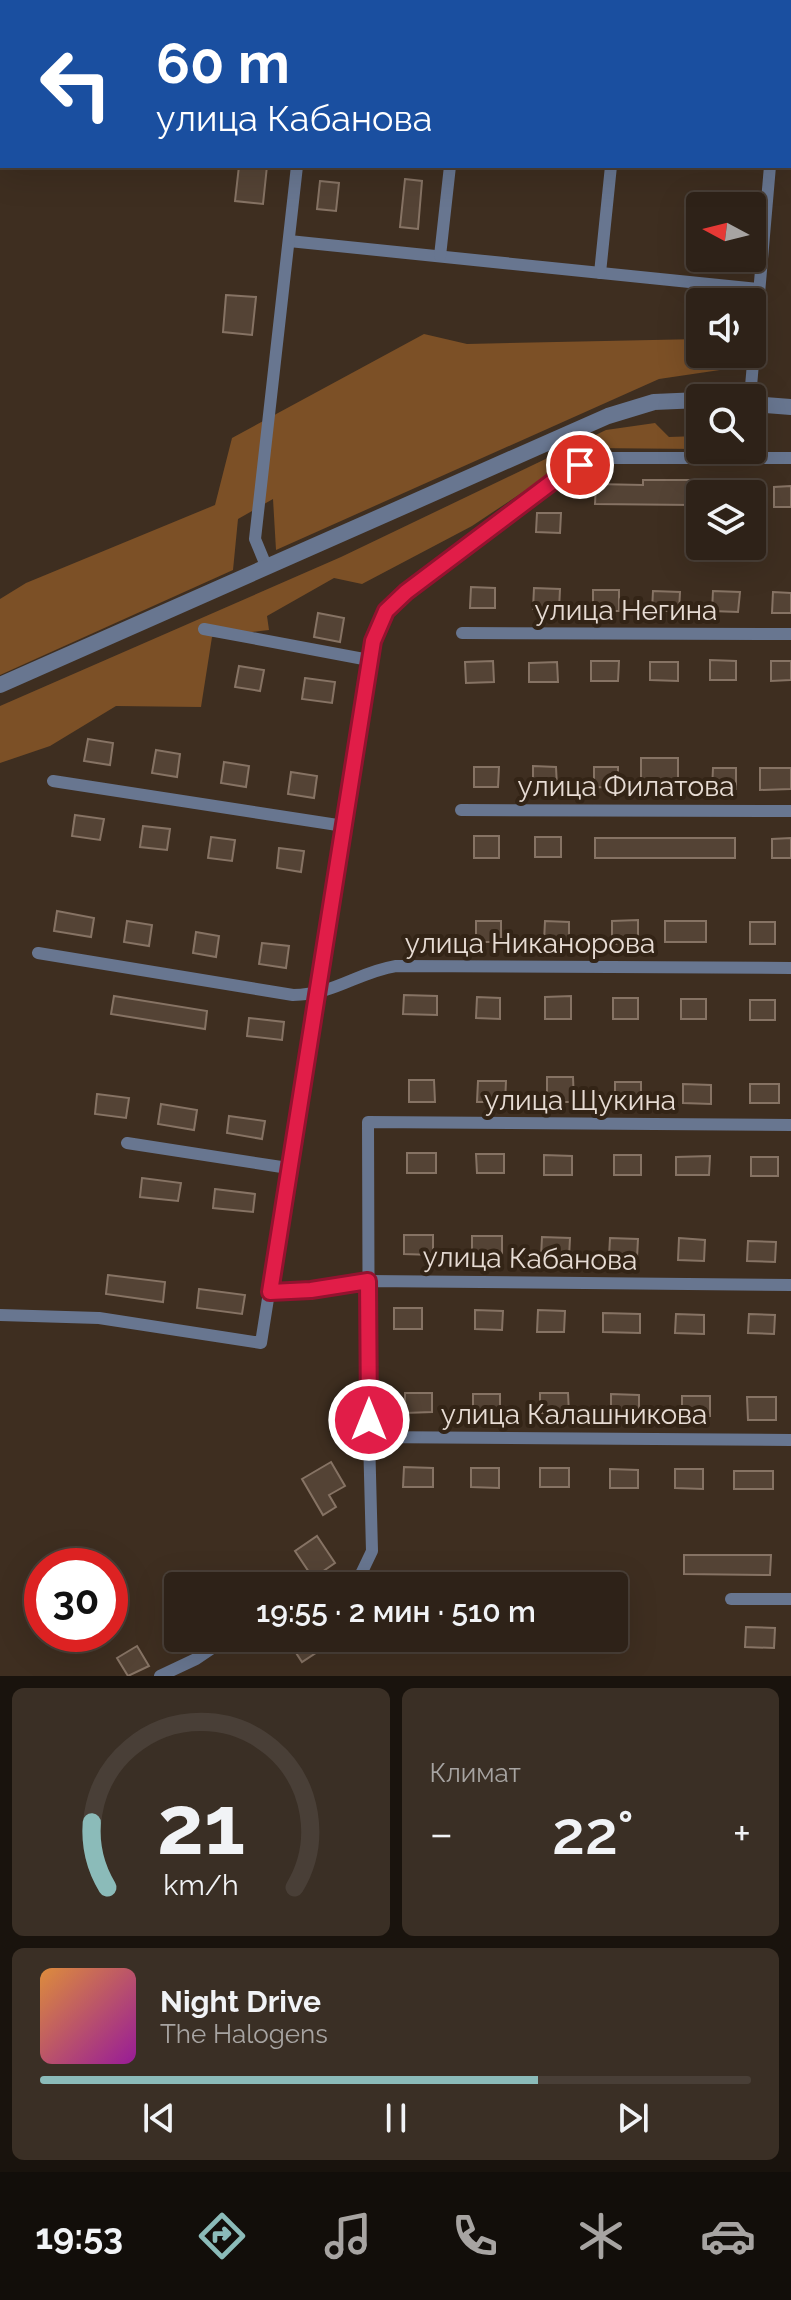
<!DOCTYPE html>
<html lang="ru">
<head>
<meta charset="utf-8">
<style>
  :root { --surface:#2e2218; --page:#3a2f25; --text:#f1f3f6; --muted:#a7a4a2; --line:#493f37; --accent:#8bbbb9 }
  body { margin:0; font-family:Raleway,sans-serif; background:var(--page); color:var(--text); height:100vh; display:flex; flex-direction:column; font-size:30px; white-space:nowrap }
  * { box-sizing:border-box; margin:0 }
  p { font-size:26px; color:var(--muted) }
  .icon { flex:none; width:44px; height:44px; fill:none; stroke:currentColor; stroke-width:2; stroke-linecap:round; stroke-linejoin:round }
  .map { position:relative; height:1676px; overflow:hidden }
  .side { display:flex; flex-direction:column; gap:12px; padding:12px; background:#19130d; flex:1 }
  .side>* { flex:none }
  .banner { position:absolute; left:0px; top:0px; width:792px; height:168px; box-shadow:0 8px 32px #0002,0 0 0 2px var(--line); background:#1a4fa0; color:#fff; overflow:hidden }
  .needle { width:52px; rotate:277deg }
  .tools { position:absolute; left:686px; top:192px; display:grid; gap:16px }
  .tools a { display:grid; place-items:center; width:80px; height:80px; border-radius:8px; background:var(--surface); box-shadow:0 8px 32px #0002,0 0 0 2px var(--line); font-size:40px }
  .speed { position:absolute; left:24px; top:1548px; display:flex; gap:16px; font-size:40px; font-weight:700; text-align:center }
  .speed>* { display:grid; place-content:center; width:104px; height:104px; border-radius:50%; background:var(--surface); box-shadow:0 8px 32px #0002,0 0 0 2px var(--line); line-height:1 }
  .speed .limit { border:12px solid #d22; background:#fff; color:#111 }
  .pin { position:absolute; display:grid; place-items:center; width:68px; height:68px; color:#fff; margin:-34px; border:4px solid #fff; border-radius:50%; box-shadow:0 2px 8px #0007 }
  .me { position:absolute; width:88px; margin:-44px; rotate:0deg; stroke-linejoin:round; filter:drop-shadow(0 0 6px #0008) }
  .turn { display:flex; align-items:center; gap:28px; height:168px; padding:0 24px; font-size:36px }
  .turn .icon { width:104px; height:104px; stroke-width:2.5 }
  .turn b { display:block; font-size:56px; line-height:68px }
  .big { font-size:60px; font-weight:600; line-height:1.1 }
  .side .widget { flex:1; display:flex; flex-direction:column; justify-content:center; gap:12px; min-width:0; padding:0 28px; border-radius:12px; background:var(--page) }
  .side .dial { align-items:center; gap:0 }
  .dial svg { height:208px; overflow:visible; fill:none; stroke:var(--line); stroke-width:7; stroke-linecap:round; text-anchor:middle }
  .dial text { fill:var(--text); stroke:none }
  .song { display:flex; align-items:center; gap:24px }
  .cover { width:96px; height:96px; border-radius:12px; background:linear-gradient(135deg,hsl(30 70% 55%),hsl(300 70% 35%)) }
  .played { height:8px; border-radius:4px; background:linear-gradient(90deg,var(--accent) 70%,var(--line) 70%) }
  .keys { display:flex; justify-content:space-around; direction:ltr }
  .heat { display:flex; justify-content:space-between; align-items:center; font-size:44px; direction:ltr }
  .side .tiles { flex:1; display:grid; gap:12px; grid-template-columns:1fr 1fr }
  .widget:last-child { grid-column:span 2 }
  .trip { position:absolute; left:164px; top:1572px; width:464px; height:80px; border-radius:8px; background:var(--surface); box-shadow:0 8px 32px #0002,0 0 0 2px var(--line); font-weight:600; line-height:80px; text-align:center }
  .tabs { display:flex; height:128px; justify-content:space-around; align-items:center; background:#120e0a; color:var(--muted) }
  .tabs .icon { width:56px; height:56px }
  .tabs .active { color:var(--accent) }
  .tabs b { font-size:36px; color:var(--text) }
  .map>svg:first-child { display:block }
  .green { fill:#7c5026 }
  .building { fill:#544335; stroke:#867364; stroke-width:2 }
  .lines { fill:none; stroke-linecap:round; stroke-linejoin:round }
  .minor { stroke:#687690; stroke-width:12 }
  .tertiary { stroke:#687690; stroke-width:16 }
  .route-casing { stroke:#92132f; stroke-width:20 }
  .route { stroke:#e11d48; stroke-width:14 }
  .labels { text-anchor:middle; stroke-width:8; stroke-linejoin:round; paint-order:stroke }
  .street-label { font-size:28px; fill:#e7dcd4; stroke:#332416 }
</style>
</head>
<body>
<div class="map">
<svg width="791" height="1676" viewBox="0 0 791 1676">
  <rect width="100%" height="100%" fill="#3e2e20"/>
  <g class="green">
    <path d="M424 334 467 344 700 339V354H719L720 370 659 379 276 550 273 499 238 519 233 570 0 675V599L26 583 215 505 232 438Z"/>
    <path d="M655 423 669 437 700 436V449L589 448 472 526 362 584 334 578 267 616 269 630 212 637 201 707 116 706 50 746 0 763V706L341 557 606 430Z"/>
  </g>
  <g class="building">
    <path d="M239 166H267L263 204 235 201Z"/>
    <path d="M405 179 422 181 418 229 400 227Z"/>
    <path d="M320 181 339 183 336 211 317 209Z"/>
    <path d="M226 295 256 297 252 335 223 332Z"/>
    <path d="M643 480H694L693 505 595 504 596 484 643 485Z"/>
    <path d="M791 486V507H774V487Z"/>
    <path d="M537 513H561L560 533 536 532Z"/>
    <path d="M471 587 495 588V608H470Z"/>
    <path d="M534 588 560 589 559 610 533 609Z"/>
    <rect x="593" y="590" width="26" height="21"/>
    <path d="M653 591 680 592 679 611H652Z"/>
    <path d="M713 591 740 592 738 612 712 611Z"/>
    <path d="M773 592 791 593V613H772Z"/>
    <path d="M318 613 344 618 340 642 314 637Z"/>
    <path d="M710 660 736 661V680H710Z"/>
    <path d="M493 661 494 682 466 683 465 662Z"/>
    <path d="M591 661H619L618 681H591Z"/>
    <path d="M771 661H791V680L771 681Z"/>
    <path d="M557 662 558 682H529V663Z"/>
    <path d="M650 662H678V681L650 680Z"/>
    <path d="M239 666 264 670 260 691 235 687Z"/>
    <path d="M305 678 335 682 332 703 302 699Z"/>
    <path d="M88 739 113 743 110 765 84 761Z"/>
    <path d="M156 750 180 754 177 777 152 773Z"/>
    <rect x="641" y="758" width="37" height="32"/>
    <path d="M224 762 249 766 246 787 221 783Z"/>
    <path d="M533 766 556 767 557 787H533Z"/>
    <path d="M474 767H499L498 787H474Z"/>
    <path d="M594 767H618V788L594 787Z"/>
    <path d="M713 768H736V789H712Z"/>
    <path d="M760 768H791V789L760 790Z"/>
    <path d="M291 772 317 776 314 798 288 794Z"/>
    <path d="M75 815 104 819 100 840 72 836Z"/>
    <path d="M143 826 170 829 167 850 140 847Z"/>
    <rect x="474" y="836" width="25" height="22"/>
    <path d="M211 837 235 840 232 861 208 858Z"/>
    <rect x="535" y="837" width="26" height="20"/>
    <rect x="595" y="838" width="140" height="20"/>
    <path d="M791 838V858H772V839Z"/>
    <path d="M279 848 304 851 301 872 277 868Z"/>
    <path d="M57 911 94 918 91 937 54 931Z"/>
    <path d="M638 920V943L612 944V921Z"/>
    <path d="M127 921 152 925 149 946 124 942Z"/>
    <rect x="476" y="921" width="25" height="21"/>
    <path d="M545 921 569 922V943L544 942Z"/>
    <rect x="665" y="921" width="41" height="21"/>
    <rect x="750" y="922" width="25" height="22"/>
    <path d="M196 932 219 936 216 957 193 953Z"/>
    <path d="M262 943 289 946 286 968 259 964Z"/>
    <path d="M404 995 437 996V1015L403 1014Z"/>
    <path d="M114 996 207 1011 205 1029 111 1014Z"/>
    <path d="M571 996V1019H545V997Z"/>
    <path d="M477 997 500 998V1019L476 1018Z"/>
    <rect x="613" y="998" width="25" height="21"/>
    <rect x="681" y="999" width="25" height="20"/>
    <rect x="750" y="1000" width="25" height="20"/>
    <path d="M249 1018 284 1022 282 1040 247 1036Z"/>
    <path d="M547 1077H573L574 1102H547Z"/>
    <path d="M409 1080H434L435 1102H409Z"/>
    <path d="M478 1081H506L505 1102H477Z"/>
    <rect x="615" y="1082" width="26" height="19"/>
    <path d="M683 1084 711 1085V1104L683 1103Z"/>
    <rect x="750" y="1084" width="29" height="19"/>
    <path d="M97 1094 129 1098 126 1118 95 1114Z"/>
    <path d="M161 1104 197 1110 194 1130 158 1124Z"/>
    <path d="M229 1116 265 1121 262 1139 227 1133Z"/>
    <rect x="407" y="1153" width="29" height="20"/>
    <path d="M476 1154H504V1173H477Z"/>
    <path d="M544 1155 572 1156V1175H544Z"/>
    <rect x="614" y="1155" width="27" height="20"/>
    <path d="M710 1156 709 1175H676V1157Z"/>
    <rect x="751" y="1157" width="27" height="19"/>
    <path d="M142 1178 181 1183 178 1201 140 1197Z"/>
    <path d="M215 1189 255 1194 253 1212 213 1208Z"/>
    <path d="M404 1235H433V1255L404 1254Z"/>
    <rect x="472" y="1236" width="30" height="20"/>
    <path d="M542 1237 570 1238 569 1258 541 1257Z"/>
    <path d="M610 1238 638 1239 637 1258 609 1257Z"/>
    <path d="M679 1238 705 1240 704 1261 678 1260Z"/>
    <path d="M748 1241 776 1242 775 1262 747 1261Z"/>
    <path d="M108 1275 165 1282 163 1302 106 1294Z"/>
    <path d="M199 1289 245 1295 242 1314 197 1308Z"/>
    <rect x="394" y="1308" width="28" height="21"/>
    <path d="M475 1310 503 1311 502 1330 475 1329Z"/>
    <path d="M538 1310 565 1311 564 1332H537Z"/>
    <path d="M603 1313 640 1314V1333L603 1332Z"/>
    <path d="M676 1314 704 1315V1334L675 1333Z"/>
    <path d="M749 1314 775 1315 774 1334 748 1333Z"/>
    <path d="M405 1393H432V1412L405 1413Z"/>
    <path d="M540 1393H568L569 1413H540Z"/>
    <rect x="473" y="1394" width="27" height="20"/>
    <path d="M611 1394 639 1395V1415H611Z"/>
    <rect x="682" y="1396" width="28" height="20"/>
    <path d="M747 1397H776V1420H748Z"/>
    <path d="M331 1462 345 1486 329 1495 336 1507 323 1515 302 1479Z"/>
    <path d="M404 1467 433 1468V1487H403Z"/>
    <path d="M471 1468H499V1488L471 1487Z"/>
    <rect x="540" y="1468" width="29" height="19"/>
    <path d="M610 1469 638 1470V1488H610Z"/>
    <path d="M675 1469H703V1489L675 1488Z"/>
    <rect x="734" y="1471" width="39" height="18"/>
    <path d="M317 1536 335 1563 313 1578 295 1551Z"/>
    <path d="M684 1555H771L770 1575 684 1574Z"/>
    <path d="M746 1627 775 1628 774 1648 745 1647Z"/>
    <path d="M296 1638H320L325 1647 302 1662 289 1642Z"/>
    <path d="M137 1646 149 1666 128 1676 117 1658Z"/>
  </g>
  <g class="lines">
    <g class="minor">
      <path d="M313 2V0"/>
      <path d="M466 2 467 0"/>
      <path d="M629 2V0"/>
      <path d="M786 2V0"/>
      <path d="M289 241 758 289"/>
      <path d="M440 256 450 166"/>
      <path d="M600 273 611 166"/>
      <path d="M750 398 770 166"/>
      <path d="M267 568 255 539 297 166"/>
      <path d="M204 629 369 660"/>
      <path d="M462 633 791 634"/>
      <path d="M53 781 344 826"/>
      <path d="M461 810 791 811"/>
      <path d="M38 953 293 995C334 995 358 972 396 966L791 968"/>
      <path d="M791 1125 368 1122 369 1437 791 1440"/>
      <path d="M127 1143 288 1168"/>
      <path d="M270 1292 311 1290 368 1281 791 1285"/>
      <path d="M0 1315 99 1318 261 1343 369 660C376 628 382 614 406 592L568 470 593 459 605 458H791"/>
      <path d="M337 1586 361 1574 372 1551 369 1437"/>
      <path d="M731 1599H791"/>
      <path d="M160 1676 196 1659 227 1638"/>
    </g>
    <g class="tertiary">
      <path d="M752 404 791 407"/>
      <path d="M0 685 608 416 654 402 700 400"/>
    </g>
  </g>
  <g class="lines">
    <g class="route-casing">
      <path id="route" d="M369 1420 368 1281 311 1290 270 1292 373 641 386 611 406 592 568 470 580 465"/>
    </g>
    <use href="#route" class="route"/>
  </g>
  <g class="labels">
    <g class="street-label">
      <text x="626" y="620">улица Негина</text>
      <text x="626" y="796">улица Филатова</text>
      <text x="530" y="953">улица Никанорова</text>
      <text x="580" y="1110">улица Щукина</text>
      <text transform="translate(530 1258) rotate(1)" y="10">улица Кабанова</text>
      <text x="574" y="1424">улица Калашникова</text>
    </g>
  </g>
</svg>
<div class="tools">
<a><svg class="needle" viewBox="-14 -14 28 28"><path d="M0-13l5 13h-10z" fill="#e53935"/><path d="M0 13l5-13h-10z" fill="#a7a4a2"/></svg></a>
<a><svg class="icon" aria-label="sound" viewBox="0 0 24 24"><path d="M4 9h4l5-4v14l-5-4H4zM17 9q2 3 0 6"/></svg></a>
<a><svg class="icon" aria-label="search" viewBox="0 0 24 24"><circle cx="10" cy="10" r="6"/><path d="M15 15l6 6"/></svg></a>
<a><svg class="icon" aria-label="layers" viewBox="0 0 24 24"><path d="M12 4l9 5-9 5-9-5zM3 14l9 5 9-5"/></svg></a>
</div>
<div class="speed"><div class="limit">30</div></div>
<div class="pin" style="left:580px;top:465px;background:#d93025"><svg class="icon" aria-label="arrive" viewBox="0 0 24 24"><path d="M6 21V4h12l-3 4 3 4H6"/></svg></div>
<svg class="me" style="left:369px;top:1420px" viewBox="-20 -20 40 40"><circle r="17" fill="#e11d48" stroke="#fff" stroke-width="3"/><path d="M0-11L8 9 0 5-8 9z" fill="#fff"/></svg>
<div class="trip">19:55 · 2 мин · 510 m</div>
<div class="banner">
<div class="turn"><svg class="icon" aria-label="left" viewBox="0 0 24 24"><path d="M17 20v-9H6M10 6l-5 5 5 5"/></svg><div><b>60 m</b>улица Кабанова</div></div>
</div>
</div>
<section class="side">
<div class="tiles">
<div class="widget dial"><svg viewBox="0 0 100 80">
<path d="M14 69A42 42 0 1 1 86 69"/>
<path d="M14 69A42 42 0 0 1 8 44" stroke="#8bbbb9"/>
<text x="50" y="56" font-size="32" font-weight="700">21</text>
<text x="50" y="72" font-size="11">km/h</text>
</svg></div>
<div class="widget"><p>Климат</p>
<div class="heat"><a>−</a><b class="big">22°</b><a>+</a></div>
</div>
<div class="widget">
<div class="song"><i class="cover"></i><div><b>Night Drive</b><p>The Halogens</p></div></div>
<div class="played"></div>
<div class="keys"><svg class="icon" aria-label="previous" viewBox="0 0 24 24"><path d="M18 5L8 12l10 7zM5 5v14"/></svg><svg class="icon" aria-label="pause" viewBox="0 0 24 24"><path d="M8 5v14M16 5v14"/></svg><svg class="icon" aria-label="next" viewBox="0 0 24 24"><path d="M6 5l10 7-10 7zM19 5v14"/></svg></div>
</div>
</div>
</section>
<nav class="tabs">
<b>19:53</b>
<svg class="icon active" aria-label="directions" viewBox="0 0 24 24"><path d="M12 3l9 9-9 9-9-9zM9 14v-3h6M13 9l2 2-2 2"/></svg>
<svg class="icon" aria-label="music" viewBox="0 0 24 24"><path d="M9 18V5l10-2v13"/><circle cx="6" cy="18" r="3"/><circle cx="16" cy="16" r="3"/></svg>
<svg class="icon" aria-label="phone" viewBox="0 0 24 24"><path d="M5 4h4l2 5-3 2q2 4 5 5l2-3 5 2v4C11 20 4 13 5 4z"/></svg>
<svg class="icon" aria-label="climate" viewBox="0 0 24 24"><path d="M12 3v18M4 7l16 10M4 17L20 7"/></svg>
<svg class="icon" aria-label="car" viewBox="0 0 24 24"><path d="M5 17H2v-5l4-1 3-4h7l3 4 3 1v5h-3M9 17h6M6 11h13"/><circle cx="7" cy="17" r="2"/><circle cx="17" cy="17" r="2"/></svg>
</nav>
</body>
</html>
